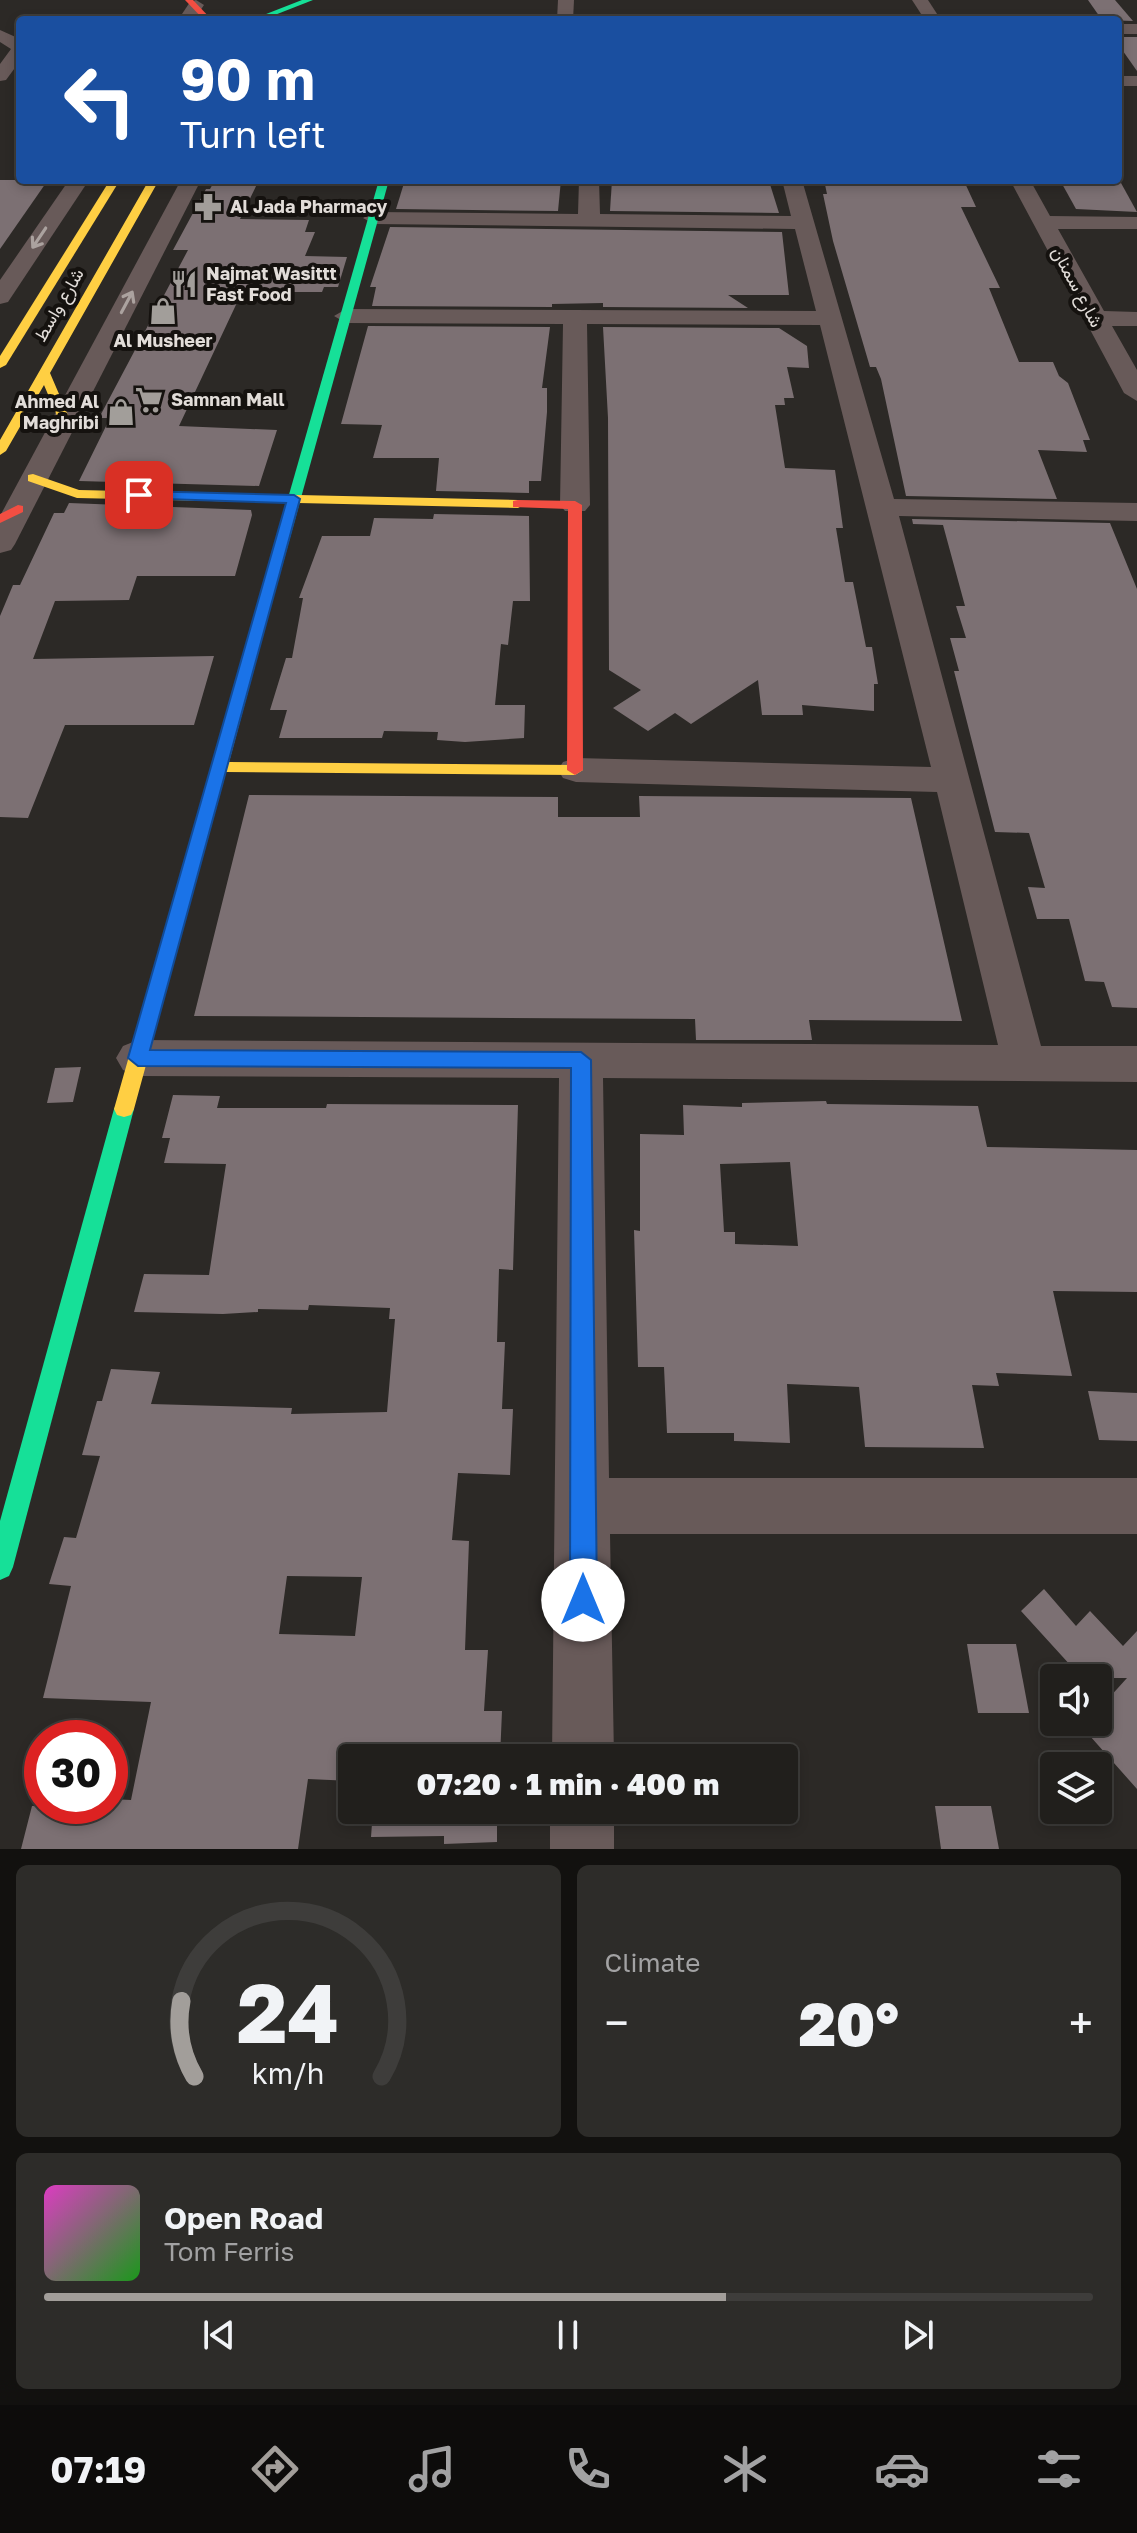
<!DOCTYPE html>
<html lang="en">
<head>
<meta charset="utf-8">
<style>
  :root { --surface:#211f1c; --page:#2d2c29; --text:#f1f3f6; --muted:#a2a2a3; --line:#3e3d3b; --accent:#a29e9a }
  body { margin:0; font-family:"Golos Text",Vazirmatn,sans-serif; background:var(--page); color:var(--text); height:100vh; display:flex; flex-direction:column; font-size:30px; white-space:nowrap }
  * { box-sizing:border-box; margin:0 }
  p { font-size:26px; color:var(--muted) }
  .icon { flex:none; width:44px; height:44px; fill:none; stroke:currentColor; stroke-width:2; stroke-linecap:round; stroke-linejoin:round }
  .map { position:relative; height:1849px; overflow:hidden }
  .panel { display:flex; flex-direction:column; gap:16px; padding:16px; background:#12110f; flex:1 }
  .panel>* { flex:none }
  .guide { position:absolute; left:16px; top:16px; width:1106px; height:168px; border-radius:8px; box-shadow:0 4px 12px #0003,0 0 0 2px var(--line); background:#1a4fa0; color:#fff; overflow:hidden }
  .controls { position:absolute; left:1040px; top:1664px; display:grid; gap:16px }
  .controls a { display:grid; place-items:center; width:72px; height:72px; border-radius:8px; background:var(--surface); box-shadow:0 4px 12px #0003,0 0 0 2px var(--line); font-size:40px }
  .speed { position:absolute; left:24px; top:1720px; display:flex; gap:16px; font-size:40px; font-weight:700; text-align:center }
  .speed>* { display:grid; place-content:center; width:104px; height:104px; border-radius:50%; background:var(--surface); box-shadow:0 4px 12px #0003,0 0 0 2px var(--line); line-height:1 }
  .speed .limit { border:12px solid #d22; background:#fff; color:#111 }
  .pin { position:absolute; display:grid; place-items:center; width:68px; height:68px; color:#fff; margin:-34px; border-radius:16px; box-shadow:0 4px 12px #0006 }
  .me { position:absolute; width:88px; margin:-44px; rotate:0deg; stroke-linejoin:round; filter:drop-shadow(0 0 6px #0008) }
  .turn { display:flex; align-items:center; gap:28px; height:168px; padding:0 32px; font-size:36px }
  .turn .icon { width:104px; height:104px; stroke-width:2.5 }
  .turn b { display:block; font-size:56px; line-height:68px }
  .big { font-size:60px; font-weight:800; line-height:1.1 }
  .panel .tile { flex:1; display:flex; flex-direction:column; justify-content:center; gap:12px; min-width:0; padding:0 28px; border-radius:12px; background:var(--page) }
  .panel .dial { align-items:center; gap:0 }
  .dial svg { height:208px; overflow:visible; fill:none; stroke:var(--line); stroke-width:7; stroke-linecap:round; text-anchor:middle }
  .dial text { fill:var(--text); stroke:none }
  .song { display:flex; align-items:center; gap:24px }
  .cover { width:96px; height:96px; border-radius:12px; background:linear-gradient(135deg,hsl(310 70% 55%),hsl(120 70% 35%)) }
  .played { height:8px; border-radius:4px; background:linear-gradient(90deg,var(--accent) 65%,var(--line) 65%) }
  .keys { display:flex; justify-content:space-around; direction:ltr }
  .heat { display:flex; justify-content:space-between; align-items:center; font-size:44px; direction:ltr }
  .panel .tiles { flex:1; display:grid; gap:16px; grid-template-columns:1fr 1fr }
  .tile:last-child { grid-column:span 2 }
  .trip { position:absolute; left:338px; top:1744px; width:460px; height:80px; border-radius:8px; background:var(--surface); box-shadow:0 4px 12px #0003,0 0 0 2px var(--line); font-weight:800; line-height:80px; text-align:center }
  .dock { display:flex; height:128px; justify-content:space-around; align-items:center; background:#0d0c0b; color:var(--muted) }
  .dock .icon { width:56px; height:56px }
  .dock .on { color:var(--accent) }
  .dock b { font-size:36px; color:var(--text) }
  .map>svg:first-child { display:block }
  .building { fill:#7c7073; fill-rule:evenodd }
  .lines { fill:none; stroke-linecap:round; stroke-linejoin:round }
  .street { fill:#685a59; fill-rule:evenodd }
  .fast { fill:#16e098; fill-rule:evenodd }
  .slow { fill:#ffcf43; fill-rule:evenodd }
  .jam { fill:#f24e42; fill-rule:evenodd }
  .oneway { stroke:#aba29f }
  .route { fill:#1a73e8; stroke:#114b97; stroke-width:2 }
  .labels { text-anchor:middle; stroke-width:8; stroke-linejoin:round; paint-order:stroke }
  .far-poi-label { font-size:18px; font-weight:bold; fill:#e2ddd9; stroke:#15120f; text-anchor:start }
  .far-street-label { font-size:18px; fill:#e2ddd9; stroke:#15120f }
</style>
</head>
<body>
<div class="map">
<svg width="1137" height="1849" viewBox="0 0 1137 1849">
  <rect width="100%" height="100%" fill="#2c2926"/>
  <g class="building">
    <path d="M1088 0H1115L1133 21 1102 20Z"/>
    <path d="M1118 37H1137V71L1118 44Z"/>
    <path d="M0 180H48L0 249Z"/>
    <path d="M215 180H259L240 219 309 220 305 232H315L305 256 347 257 338 287H324L322 292H242L179 426 277 430 259 486 79 481 110 418H99L188 250H173L206 189H210Z"/>
    <path d="M405 180H561L558 211 396 209Z"/>
    <path d="M612 180 769 181 779 213 610 211Z"/>
    <path d="M824 180 964 181 976 207H961L1000 288H989L1019 362H1053L1059 376 1068 383 1090 440H1083L1087 452 1038 450 1057 499 906 496 881 379 876 367H870L833 241 823 194H827Z"/>
    <path d="M1061 182 1121 183 1137 212 1076 209Z"/>
    <path d="M390 227 782 232 789 295H728L748 308 603 307V303L552 304V307L372 306 376 287H370Z"/>
    <path d="M368 326 550 327 542 388H547V412L541 481H529V493L436 491 439 458H373L382 425 341 424Z"/>
    <path d="M603 327 779 328 807 346 809 368 787 367 794 398H784L785 405H775L785 468 835 470 843 528H836L845 582H853L866 647H872L878 684H874V711L802 705 803 715H762L758 680 691 724 675 713 648 731 613 708 641 690 609 670 608 418Z"/>
    <path d="M69 503 251 510 252 515 235 576H137L129 600 55 601 33 659 214 656 194 725H65L28 818 0 817V616L13 585H20L54 513H64Z"/>
    <path d="M434 514 529 516 530 601H513L508 645 501 644 495 705H525L524 738 465 742 437 740 438 732 384 731 382 738H279L287 710H270L286 658H292L303 598H299L322 536H370L374 518 433 519Z"/>
    <path d="M912 519 1110 523 1137 589V1008L1112 1007 1104 982 1085 981 1069 919H1037L1028 887 1045 888 1029 833 995 832 954 671H959L950 638H966L956 606H965L943 525 913 524Z"/>
    <path d="M249 795 558 797V817H640L639 796 911 798 962 1021 809 1020 812 1040H696L695 1019 194 1016Z"/>
    <path d="M81 1067 73 1102 47 1103 55 1068Z"/>
    <path d="M173 1095 220 1096 217 1108H326L327 1104 518 1105 513 1270 499 1269 497 1342H505L502 1409H513L510 1475 458 1473 452 1540 469 1541 465 1650H488L484 1711H502L500 1758H352V1781L308 1779 298 1849H21L32 1806H110V1799L131 1800 151 1702 43 1698 71 1586 49 1584 64 1537 76 1538 100 1456 82 1455 97 1401H102L111 1369 160 1372 151 1404 292 1408 291 1414 387 1412 395 1319H389L390 1308 309 1305 308 1310 258 1309V1312L223 1314 134 1312 144 1274 209 1275 226 1164 164 1163 170 1138H162ZM287 1576 362 1577 355 1636 279 1634Z"/>
    <path d="M826 1101 827 1104 978 1106 987 1147 1137 1150V1292L1053 1291 1072 1376 996 1373 999 1386 972 1385 984 1448 865 1447 859 1387 787 1384 790 1443 734 1441V1433H667L664 1367H638L634 1230 640 1231V1134L684 1135 683 1105 742 1107V1103ZM790 1162 798 1246 735 1244V1232H724L720 1164Z"/>
    <path d="M1088 1391 1137 1393V1441L1099 1440Z"/>
    <path d="M1044 1589 1076 1626 1090 1611 1123 1646 1137 1631V1789L1082 1727 1086 1722H1098V1710L1127 1678H1082L1021 1611Z"/>
    <path d="M967 1644H1016L1029 1713H978Z"/>
    <path d="M935 1806H991L999 1849H941Z"/>
    <path d="M373 1810H497V1842L444 1844V1836L371 1837Z"/>
  </g>
  <g class="lines">
    <g class="street">
      <path d="M196 0 204 5 194 20H178L190 2Z"/>
      <path d="M558 0H574L573 20H557Z"/>
      <path d="M912 0H928L941 20H925Z"/>
      <rect x="1118" y="24" width="19" height="10"/>
      <path d="M0 30 20 39V61L6 80 0 81V64L11 49 0 42Z"/>
      <rect x="1118" y="76" width="19" height="10"/>
      <path d="M69 180H89L8 302 0 304V280Z"/>
      <path d="M181 180H201L15 544 11 550 0 553V516Z"/>
      <path d="M579 180H599L600 214 791 216 782 180H802L894 499 1137 503V521L899 516 1041 1046H1137V1082L603 1078 609 1478H1137V1534H610L614 1758H552L559 1078 138 1076 123 1070 116 1058 123 1046 138 1040 998 1045 937 792 576 782 563 778 558 770 563 762 576 758 931 767 820 325 587 324 590 505 585 511H565L560 505 563 324 346 323 334 316 346 309 816 311 795 229 374 224 363 218 374 212 578 214Z"/>
      <path d="M1010 180H1030L1050 216 1137 217V229H1058L1104 311 1137 312V326H1112L1137 370V401L1124 393Z"/>
      <rect x="550" y="1810" width="64" height="39"/>
    </g>
    <g class="fast">
      <path d="M302 0H313L262 20H251Z"/>
      <path d="M379 180H389L268 617 266 620H256L254 617Z"/>
      <path d="M124 1101 131 1103 134 1109 13 1567 9 1576 0 1580V1521L114 1109 117 1103Z"/>
    </g>
    <g class="slow">
      <path d="M110 180H120L6 365 0 368V356Z"/>
      <path d="M149 180H159L50 373 71 422 61 425 44 385 6 451 0 455V440Z"/>
      <path d="M33 474 79 490 518 500 525 504 518 508 77 498 28 481V475Z"/>
      <path d="M261 613 268 617 229 762 575 765 583 770 575 775 226 772 134 1109 131 1115 124 1117 117 1115 114 1109 254 617Z"/>
    </g>
    <g class="jam">
      <path d="M185 0H193L212 20H204Z"/>
      <path d="M518 500 575 501 582 505 583 770 575 775 567 770 568 509 513 507V501Z"/>
      <path d="M18 505 23 506V512L0 523V514Z"/>
    </g>
  </g>
  <defs><path id="oneway-shaft" d="M-6 0H5M1.5-3L5.5 0L1.5 3" fill="none" stroke-width="1.6" stroke-linecap="round" stroke-linejoin="round" transform="scale(2)"/></defs>
  <g class="oneway">
    <use href="#oneway-shaft" transform="translate(39 238) rotate(124)"/>
    <use href="#oneway-shaft" transform="translate(127 302) rotate(-62)"/>
  </g>
  <path class="route" d="M139 491 294 495 300 499 150 1050 581 1052 591 1060 597 1600 593 1609 583 1613 574 1609 570 1600 571 1068 138 1066 128 1058 286 503 134 498 132 495Z"/>
  <defs>
    <g id="pharmacy-bare" transform="scale(2.16)"><path d="M-2-6h4v4h4v4h-4v4h-4v-4h-4v-4h4Z" fill="#a29e9a" stroke="#15120f" stroke-width="2.5" paint-order="stroke"/></g>
    <g id="restaurant-bare" transform="scale(2.16)"><path d="M-5-6h1v4h1v-4h1v4h1v-4h1v5L-1.5 .5V6h-2V.5L-5-1ZM5-6V6H3V1.5H1.5Q1.5-4 5-6Z" fill="#a29e9a" stroke="#15120f" stroke-width="2.5" paint-order="stroke"/></g>
    <g id="shop-bare" transform="scale(2.16)"><path d="M-5-2.5h2.3a2.7 3.5 0 0 1 5.4 0H5L5.5 6h-11ZM-1.5-2.5h3a1.5 2.3 0 0 0-3 0Z" fill="#a29e9a" stroke="#15120f" stroke-width="2.5" paint-order="stroke"/></g>
    <g id="supermarket-bare" transform="scale(2.16)"><path d="M-6-5.5h2.5l.6 2H6L4.5 2H-2.5L-4.4-4H-6ZM-1.5 3.2a1.3 1.3 0 1 0 .1 0ZM3 3.2a1.3 1.3 0 1 0 .1 0Z" fill="#a29e9a" stroke="#15120f" stroke-width="2.5" paint-order="stroke"/></g>
  </defs>
  <g fill-rule="evenodd">
    <use href="#pharmacy-bare" x="208" y="207"/>
    <use href="#restaurant-bare" x="184" y="284"/>
    <use href="#shop-bare" x="163" y="311"/>
    <use href="#supermarket-bare" x="149" y="400"/>
    <use href="#shop-bare" x="121" y="412"/>
  </g>
  <g class="labels">
    <g class="far-poi-label">
      <text x="230" y="213">Al Jada Pharmacy</text>
      <text x="206" y="280">Najmat Wasittt<tspan x="206" dy="21">Fast Food</tspan></text>
      <text x="163" y="347" text-anchor="middle">Al Musheer</text>
      <text x="171" y="406">Samnan Mall</text>
      <text x="99" y="408" text-anchor="end">Ahmed Al<tspan x="99" dy="21">Maghribi</tspan></text>
    </g>
    <g class="far-street-label">
      <text transform="translate(1077 287) rotate(62)" y="6">شارع سمنان</text>
      <text transform="translate(59 305) rotate(-60)" y="6">شارع واسط</text>
    </g>
  </g>
</svg>
<div class="controls">
<a><svg class="icon" aria-label="sound" viewBox="0 0 24 24"><path d="M4 9h4l5-4v14l-5-4H4zM17 9q2 3 0 6"/></svg></a>
<a><svg class="icon" aria-label="layers" viewBox="0 0 24 24"><path d="M12 4l9 5-9 5-9-5zM3 14l9 5 9-5"/></svg></a>
</div>
<div class="speed"><div class="limit">30</div></div>
<div class="pin" style="left:139px;top:495px;background:#d93025"><svg class="icon" aria-label="arrive" viewBox="0 0 24 24"><path d="M6 21V4h12l-3 4 3 4H6"/></svg></div>
<svg class="me" style="left:583px;top:1600px" viewBox="-20 -20 40 40"><circle r="19" fill="#fff"/><path d="M0-13L10 11 0 6-10 11z" fill="#1a73e8"/></svg>
<div class="trip">07:20 · 1 min · 400 m</div>
<div class="guide">
<div class="turn"><svg class="icon" aria-label="left" viewBox="0 0 24 24"><path d="M17 20v-9H6M10 6l-5 5 5 5"/></svg><div><b>90 m</b>Turn left</div></div>
</div>
</div>
<section class="panel">
<div class="tiles">
<div class="tile dial"><svg viewBox="0 0 100 80">
<path d="M14 69A42 42 0 1 1 86 69"/>
<path d="M14 69A42 42 0 0 1 9 40" stroke="#a29e9a"/>
<text x="50" y="56" font-size="32" font-weight="700">24</text>
<text x="50" y="72" font-size="11">km/h</text>
</svg></div>
<div class="tile"><p>Climate</p>
<div class="heat"><a>−</a><b class="big">20°</b><a>+</a></div>
</div>
<div class="tile">
<div class="song"><i class="cover"></i><div><b>Open Road</b><p>Tom Ferris</p></div></div>
<div class="played"></div>
<div class="keys"><svg class="icon" aria-label="previous" viewBox="0 0 24 24"><path d="M18 5L8 12l10 7zM5 5v14"/></svg><svg class="icon" aria-label="pause" viewBox="0 0 24 24"><path d="M8 5v14M16 5v14"/></svg><svg class="icon" aria-label="next" viewBox="0 0 24 24"><path d="M6 5l10 7-10 7zM19 5v14"/></svg></div>
</div>
</div>
</section>
<nav class="dock">
<b>07:19</b>
<svg class="icon on" aria-label="directions" viewBox="0 0 24 24"><path d="M12 3l9 9-9 9-9-9zM9 14v-3h6M13 9l2 2-2 2"/></svg>
<svg class="icon" aria-label="music" viewBox="0 0 24 24"><path d="M9 18V5l10-2v13"/><circle cx="6" cy="18" r="3"/><circle cx="16" cy="16" r="3"/></svg>
<svg class="icon" aria-label="phone" viewBox="0 0 24 24"><path d="M5 4h4l2 5-3 2q2 4 5 5l2-3 5 2v4C11 20 4 13 5 4z"/></svg>
<svg class="icon" aria-label="climate" viewBox="0 0 24 24"><path d="M12 3v18M4 7l16 10M4 17L20 7"/></svg>
<svg class="icon" aria-label="car" viewBox="0 0 24 24"><path d="M5 17H2v-5l4-1 3-4h7l3 4 3 1v5h-3M9 17h6M6 11h13"/><circle cx="7" cy="17" r="2"/><circle cx="17" cy="17" r="2"/></svg>
<svg class="icon" aria-label="filters" viewBox="0 0 24 24"><path d="M4 7h16M4 17h16"/><circle cx="9" cy="7" r="2"/><circle cx="15" cy="17" r="2"/></svg>
</nav>
</body>
</html>
